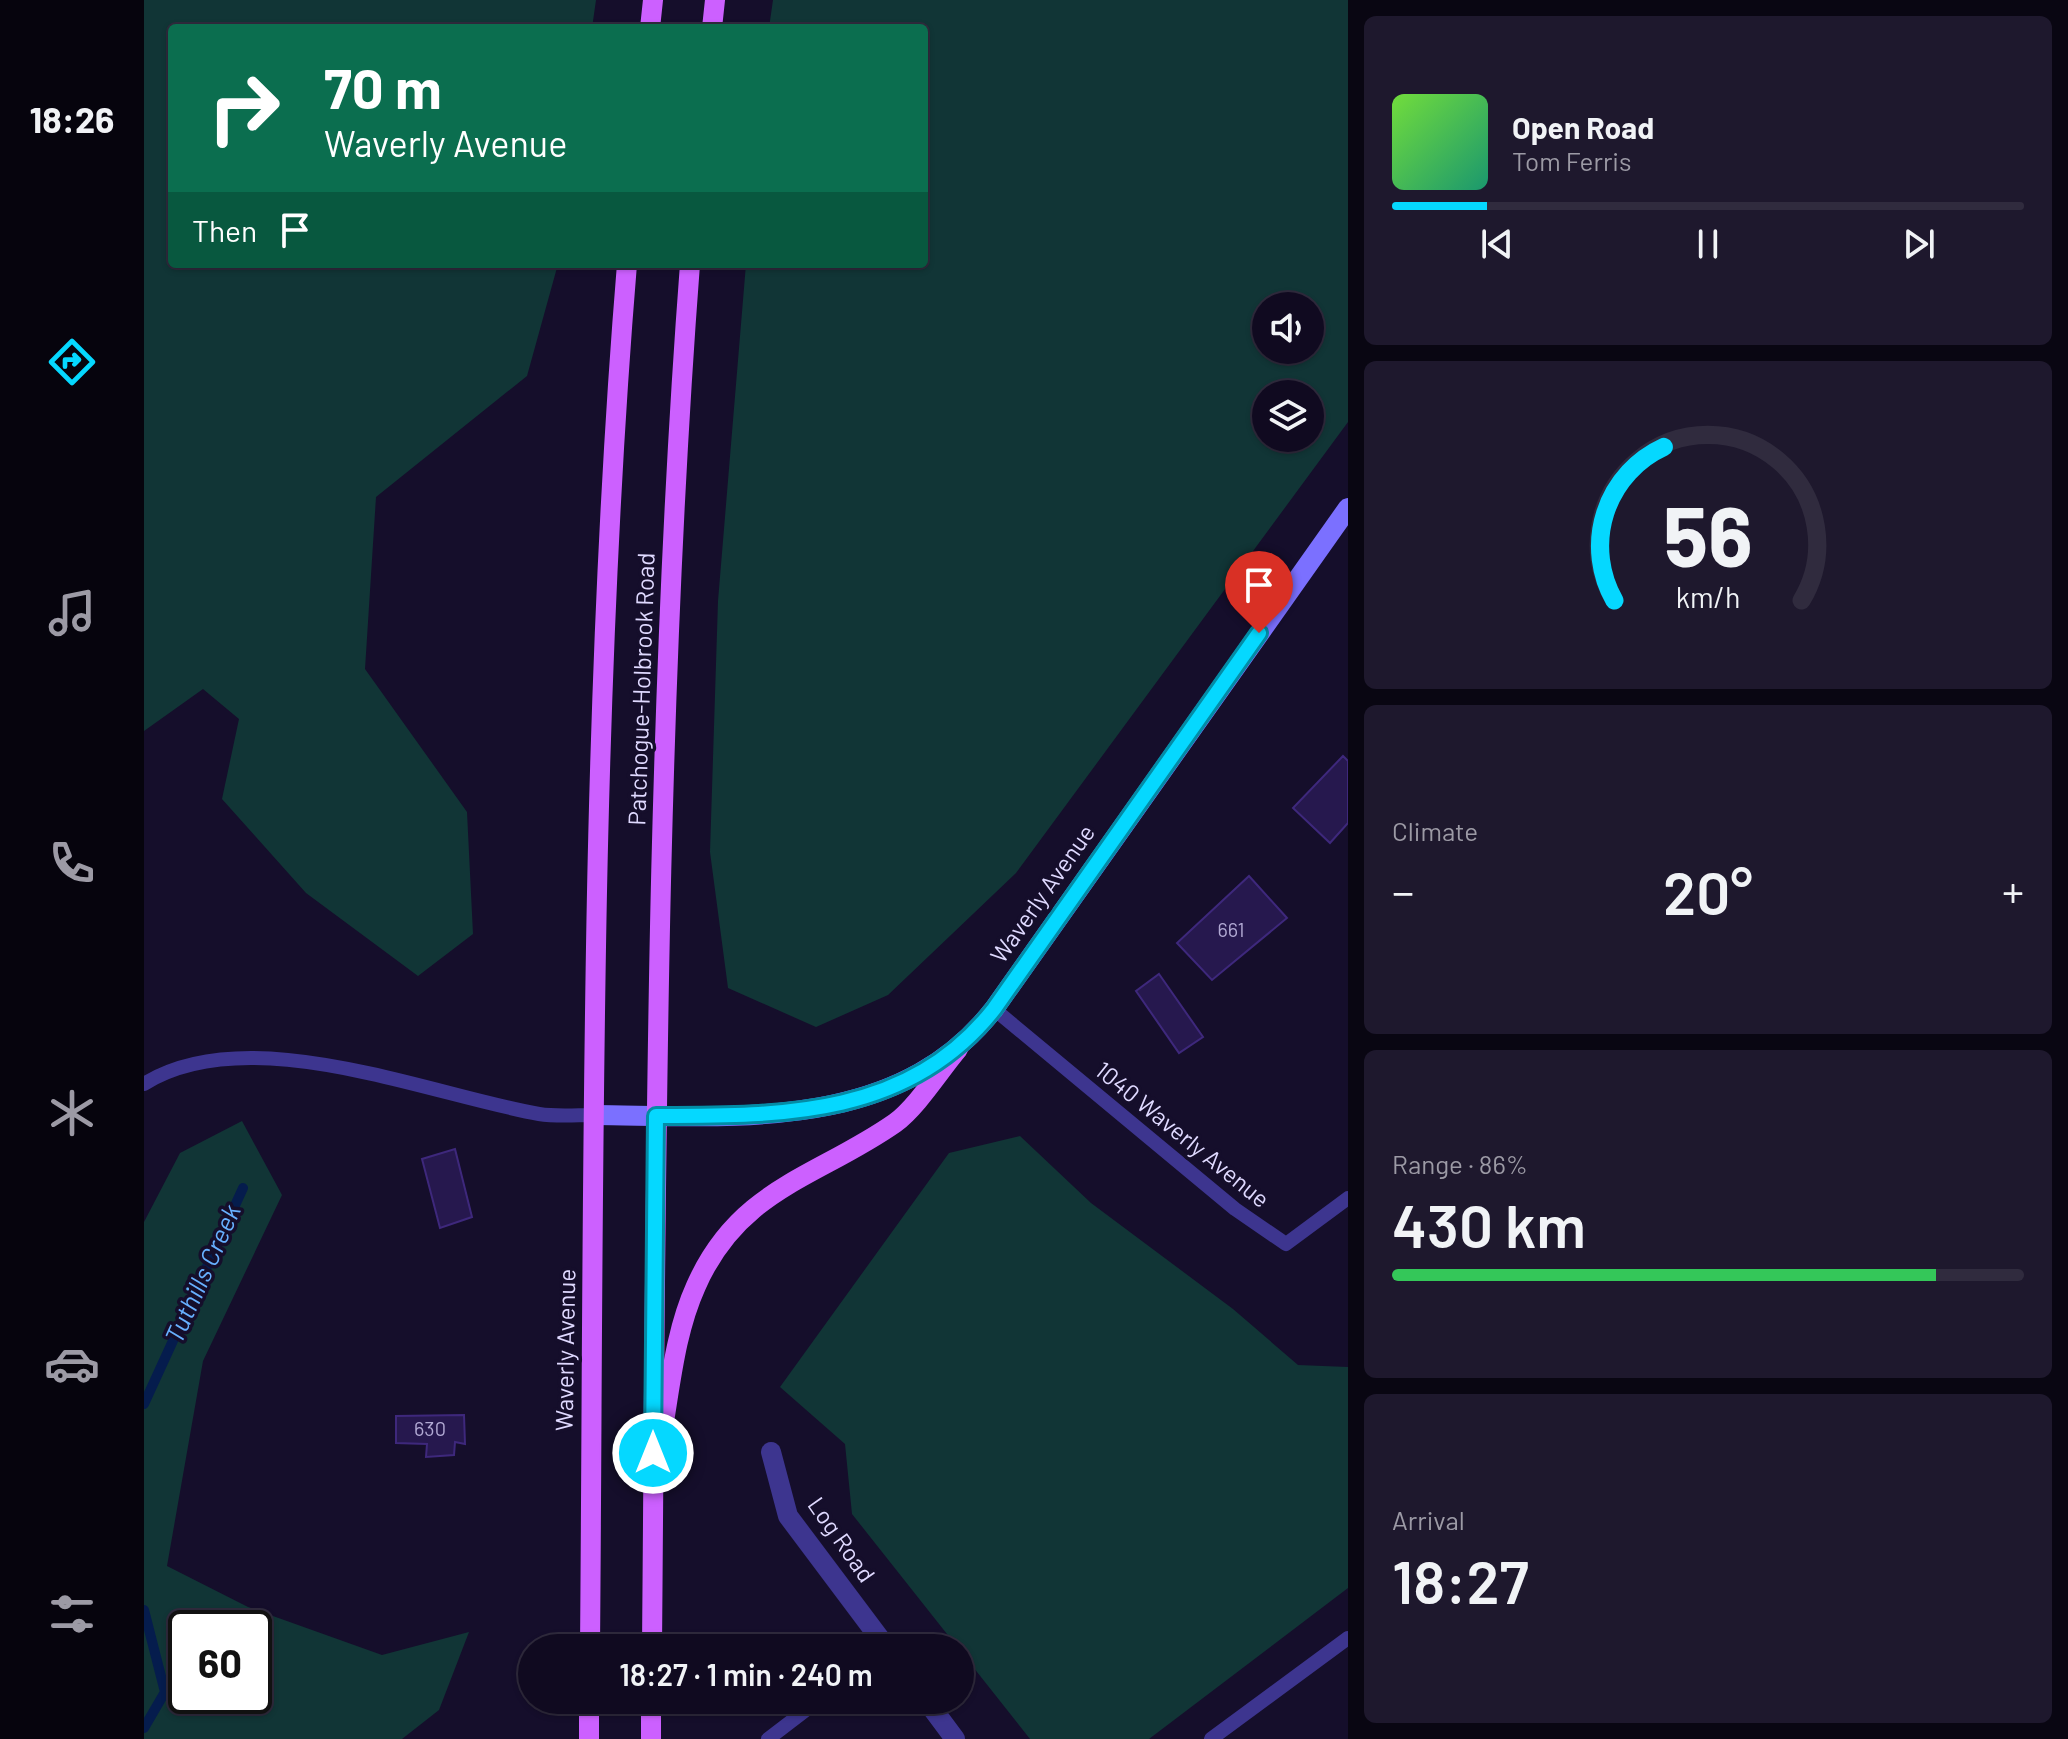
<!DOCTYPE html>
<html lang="en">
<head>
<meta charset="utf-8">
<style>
  :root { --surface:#100a20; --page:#1e182d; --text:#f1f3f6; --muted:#9c9aa5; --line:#302b3e; --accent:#05d8ff }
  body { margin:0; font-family:Barlow,sans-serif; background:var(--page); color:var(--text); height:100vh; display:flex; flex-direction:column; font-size:30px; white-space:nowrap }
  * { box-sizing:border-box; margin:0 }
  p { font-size:26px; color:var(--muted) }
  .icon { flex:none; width:44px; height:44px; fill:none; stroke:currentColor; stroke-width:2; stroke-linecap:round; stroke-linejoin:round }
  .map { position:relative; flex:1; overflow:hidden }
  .details { display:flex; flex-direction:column; gap:16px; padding:16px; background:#090612; width:720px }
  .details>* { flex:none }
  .top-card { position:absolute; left:24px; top:24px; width:760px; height:244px; border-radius:8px; box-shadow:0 2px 6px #0004,0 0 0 2px var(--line); background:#0b6e4f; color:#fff; overflow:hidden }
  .tools { position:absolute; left:1108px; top:292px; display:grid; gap:16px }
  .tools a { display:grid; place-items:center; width:72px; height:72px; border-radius:50%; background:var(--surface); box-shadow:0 2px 6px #0004,0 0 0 2px var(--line); font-size:40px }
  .speed { position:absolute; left:24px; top:1610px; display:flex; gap:16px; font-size:40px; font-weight:700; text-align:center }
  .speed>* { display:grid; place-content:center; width:104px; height:104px; border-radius:50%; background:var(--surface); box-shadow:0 2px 6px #0004,0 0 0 2px var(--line); line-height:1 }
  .speed .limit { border:4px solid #111; border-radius:12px; background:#fff; color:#111 }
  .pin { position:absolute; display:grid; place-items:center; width:68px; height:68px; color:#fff; margin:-82px -34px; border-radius:50% 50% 50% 0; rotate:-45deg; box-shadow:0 0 8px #0007 }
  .pin .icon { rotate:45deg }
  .me { position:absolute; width:88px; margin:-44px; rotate:0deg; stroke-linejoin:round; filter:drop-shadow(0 0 6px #0008) }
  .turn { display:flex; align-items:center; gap:28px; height:168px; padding:0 24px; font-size:36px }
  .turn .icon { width:104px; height:104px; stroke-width:2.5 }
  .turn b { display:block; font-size:56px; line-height:68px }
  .then { display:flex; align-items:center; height:76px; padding:0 24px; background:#0003; gap:16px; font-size:30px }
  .big { font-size:60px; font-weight:600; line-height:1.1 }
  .details .widget { flex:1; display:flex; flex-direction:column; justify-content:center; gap:12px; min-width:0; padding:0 28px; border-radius:12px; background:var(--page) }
  .details .dial { align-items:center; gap:0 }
  .dial svg { height:208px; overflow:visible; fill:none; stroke:var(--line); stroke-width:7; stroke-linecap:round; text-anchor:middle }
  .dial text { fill:var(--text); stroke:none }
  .song { display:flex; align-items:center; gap:24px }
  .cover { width:96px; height:96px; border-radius:12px; background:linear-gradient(135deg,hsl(100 70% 55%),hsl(160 70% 35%)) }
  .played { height:8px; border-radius:4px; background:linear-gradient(90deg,var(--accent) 15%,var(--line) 15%) }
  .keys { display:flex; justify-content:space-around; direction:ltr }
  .heat { display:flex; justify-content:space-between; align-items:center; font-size:44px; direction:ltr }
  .charge { height:12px; border-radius:6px; background:linear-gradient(90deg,#34c759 86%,var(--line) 0) }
  .trip { position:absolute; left:374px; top:1634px; width:456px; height:80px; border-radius:40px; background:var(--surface); box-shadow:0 2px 6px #0004,0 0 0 2px var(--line); font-weight:600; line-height:80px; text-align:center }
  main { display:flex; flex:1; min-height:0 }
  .tab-bar { display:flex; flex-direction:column; width:144px; justify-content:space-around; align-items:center; background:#06040d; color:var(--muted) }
  .tab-bar .icon { width:56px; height:56px }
  .tab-bar .selected { color:var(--accent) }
  .tab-bar b { font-size:36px; color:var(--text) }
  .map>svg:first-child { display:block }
  .green { fill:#113536; fill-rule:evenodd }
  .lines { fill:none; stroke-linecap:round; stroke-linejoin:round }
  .stream { stroke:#051c4d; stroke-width:10 }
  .building { fill:#26184e; stroke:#3e287c; stroke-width:2 }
  .service { stroke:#3d358f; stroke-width:14 }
  .minor { stroke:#3d358f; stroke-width:20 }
  .secondary { stroke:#7b70ff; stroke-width:20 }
  .primary { stroke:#cc60ff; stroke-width:20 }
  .route-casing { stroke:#038ca6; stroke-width:20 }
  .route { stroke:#05d8ff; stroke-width:14 }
  .labels { text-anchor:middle; stroke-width:7; stroke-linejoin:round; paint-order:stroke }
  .number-label { font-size:20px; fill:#b1a9d3 }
  .street-label { font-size:24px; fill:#dfd9ff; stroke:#150e2b }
  .water-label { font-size:26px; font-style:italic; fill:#67b0ff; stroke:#150e2b }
</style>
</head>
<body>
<main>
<nav class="tab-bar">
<b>18:26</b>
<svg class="icon selected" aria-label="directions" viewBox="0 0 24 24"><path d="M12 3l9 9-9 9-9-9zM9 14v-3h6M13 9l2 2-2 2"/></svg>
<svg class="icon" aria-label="music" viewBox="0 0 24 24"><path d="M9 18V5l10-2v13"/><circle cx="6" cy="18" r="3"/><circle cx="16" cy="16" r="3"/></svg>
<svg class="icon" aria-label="phone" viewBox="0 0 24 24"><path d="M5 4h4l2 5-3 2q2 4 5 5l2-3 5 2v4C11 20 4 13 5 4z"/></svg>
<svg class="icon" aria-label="climate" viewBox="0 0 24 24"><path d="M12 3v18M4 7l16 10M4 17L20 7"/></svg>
<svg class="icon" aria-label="car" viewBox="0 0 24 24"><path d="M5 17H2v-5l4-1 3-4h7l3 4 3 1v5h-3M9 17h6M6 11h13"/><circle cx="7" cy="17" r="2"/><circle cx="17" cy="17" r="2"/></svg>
<svg class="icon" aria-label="filters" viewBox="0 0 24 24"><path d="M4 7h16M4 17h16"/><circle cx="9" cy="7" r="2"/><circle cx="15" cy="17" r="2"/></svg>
</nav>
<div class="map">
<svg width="1204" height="1739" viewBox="0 0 1204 1739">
  <rect width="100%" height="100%" fill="#150e2b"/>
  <g class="green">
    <path d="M0 0H452L448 28H28V264H414L383 376 232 497 221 669 323 812 329 934 274 976 162 893 78 799 95 719 59 689 0 731Z"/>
    <path d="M629 0H1204V422L872 873 744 995 672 1027 584 988 566 852 574 601 602 264H780V28H625ZM1122 306H1166V350H1122ZM1166 394V438H1122V394Z"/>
    <path d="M98 1121 138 1195 59 1361 23 1566 104 1607 238 1655 325 1632 295 1710 258 1739H0V1222L36 1153ZM110 1628V1696H42V1628Z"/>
    <path d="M876 1136 947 1203 1089 1309 1154 1365 1204 1367V1588L1005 1739H886L708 1514 701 1444 636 1387 805 1153Z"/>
  </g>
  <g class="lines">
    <g class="stream">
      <path d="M0 1404 99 1188"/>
      <path d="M0 1610 21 1692 0 1728"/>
    </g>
  </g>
  <g class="building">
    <path d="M1199 756 1204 761V823L1186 843 1149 808Z"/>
    <path d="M1105 876 1143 918 1068 980 1033 943Z"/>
    <path d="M1015 974 1059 1037 1035 1053 992 991Z"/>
    <path d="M311 1149 328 1217 296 1228 278 1159Z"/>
    <path d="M320 1415 321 1444 311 1442 310 1455 282 1457 283 1444 252 1443V1416Z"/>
  </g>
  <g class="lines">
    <g class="service">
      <path d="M850 1009 1091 1209 1142 1244 1204 1198"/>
      <path d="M0 1084C104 1019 283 1094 395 1114 413 1117 433 1115 450 1115"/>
      <path d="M624 1739 675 1700"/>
      <path d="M1067 1739 1204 1638"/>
    </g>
    <g class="minor">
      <path d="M627 1452 644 1516 743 1648"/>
      <path d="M782 1700 811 1739"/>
    </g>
    <path class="secondary" d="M450 1115C591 1116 753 1133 850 1009L1204 508"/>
    <g class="primary">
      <path d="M506 28 509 0"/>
      <path d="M568 28 571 0"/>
      <path d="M519 1428C527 1380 532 1330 552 1286 595 1188 674 1177 751 1123 773 1107 796 1070 814 1049"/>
      <path d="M446 1648C450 1187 445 724 483 264"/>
      <path d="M508 1648C512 1187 511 724 546 264"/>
      <path d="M445 1739V1700"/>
      <path d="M507 1739V1700"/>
    </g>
  </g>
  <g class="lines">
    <g class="route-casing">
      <path id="route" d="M509 1453 512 1116C638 1116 765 1117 850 1009L1115 633"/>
    </g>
    <use href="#route" class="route"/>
  </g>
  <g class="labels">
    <g class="number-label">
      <text x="1087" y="937">661</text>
      <text x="286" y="1436">630</text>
    </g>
    <g class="street-label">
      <text transform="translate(498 689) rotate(-88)" y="8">Patchogue-Holbrook Road</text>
      <text transform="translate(899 894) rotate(-55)" y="8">Waverly Avenue</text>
      <text transform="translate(1038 1135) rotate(39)" y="8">1040 Waverly Avenue</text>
      <text transform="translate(422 1350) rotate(-89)" y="8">Waverly Avenue</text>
      <text transform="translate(697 1540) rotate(55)" y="8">Log Road</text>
    </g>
    <g class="water-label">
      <text transform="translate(59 1274) rotate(-66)" y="9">Tuthills Creek</text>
    </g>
  </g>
</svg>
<div class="tools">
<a><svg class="icon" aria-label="sound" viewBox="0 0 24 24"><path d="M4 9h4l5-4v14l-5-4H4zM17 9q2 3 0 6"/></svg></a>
<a><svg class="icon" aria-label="layers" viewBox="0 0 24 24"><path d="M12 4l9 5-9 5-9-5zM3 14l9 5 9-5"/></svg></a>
</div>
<div class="speed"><div class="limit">60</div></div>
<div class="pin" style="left:1115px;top:633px;background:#d93025"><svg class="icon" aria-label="arrive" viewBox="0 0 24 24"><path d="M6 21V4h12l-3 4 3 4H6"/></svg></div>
<svg class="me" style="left:509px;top:1453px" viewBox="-20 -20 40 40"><circle r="17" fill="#05d8ff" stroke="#fff" stroke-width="3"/><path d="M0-11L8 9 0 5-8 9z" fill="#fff"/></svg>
<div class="trip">18:27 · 1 min · 240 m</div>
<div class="top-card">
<div class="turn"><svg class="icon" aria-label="right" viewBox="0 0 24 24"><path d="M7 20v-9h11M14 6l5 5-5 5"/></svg><div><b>70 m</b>Waverly Avenue</div></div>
<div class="then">Then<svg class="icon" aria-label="arrive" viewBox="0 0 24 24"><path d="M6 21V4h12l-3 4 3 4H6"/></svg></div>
</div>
</div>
<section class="details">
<div class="widget">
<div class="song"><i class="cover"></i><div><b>Open Road</b><p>Tom Ferris</p></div></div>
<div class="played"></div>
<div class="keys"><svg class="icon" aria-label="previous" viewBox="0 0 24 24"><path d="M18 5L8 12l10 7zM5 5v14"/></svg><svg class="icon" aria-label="pause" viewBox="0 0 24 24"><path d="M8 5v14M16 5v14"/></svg><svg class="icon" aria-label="next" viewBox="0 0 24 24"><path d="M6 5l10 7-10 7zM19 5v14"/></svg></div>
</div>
<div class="widget dial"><svg viewBox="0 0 100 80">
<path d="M14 69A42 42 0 1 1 86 69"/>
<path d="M14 69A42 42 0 0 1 33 10" stroke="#05d8ff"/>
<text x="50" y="56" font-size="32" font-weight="700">56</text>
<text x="50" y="72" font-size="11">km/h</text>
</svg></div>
<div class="widget"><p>Climate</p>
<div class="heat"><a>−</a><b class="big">20°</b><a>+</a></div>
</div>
<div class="widget"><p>Range · 86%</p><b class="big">430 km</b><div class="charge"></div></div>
<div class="widget"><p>Arrival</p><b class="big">18:27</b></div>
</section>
</main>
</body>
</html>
